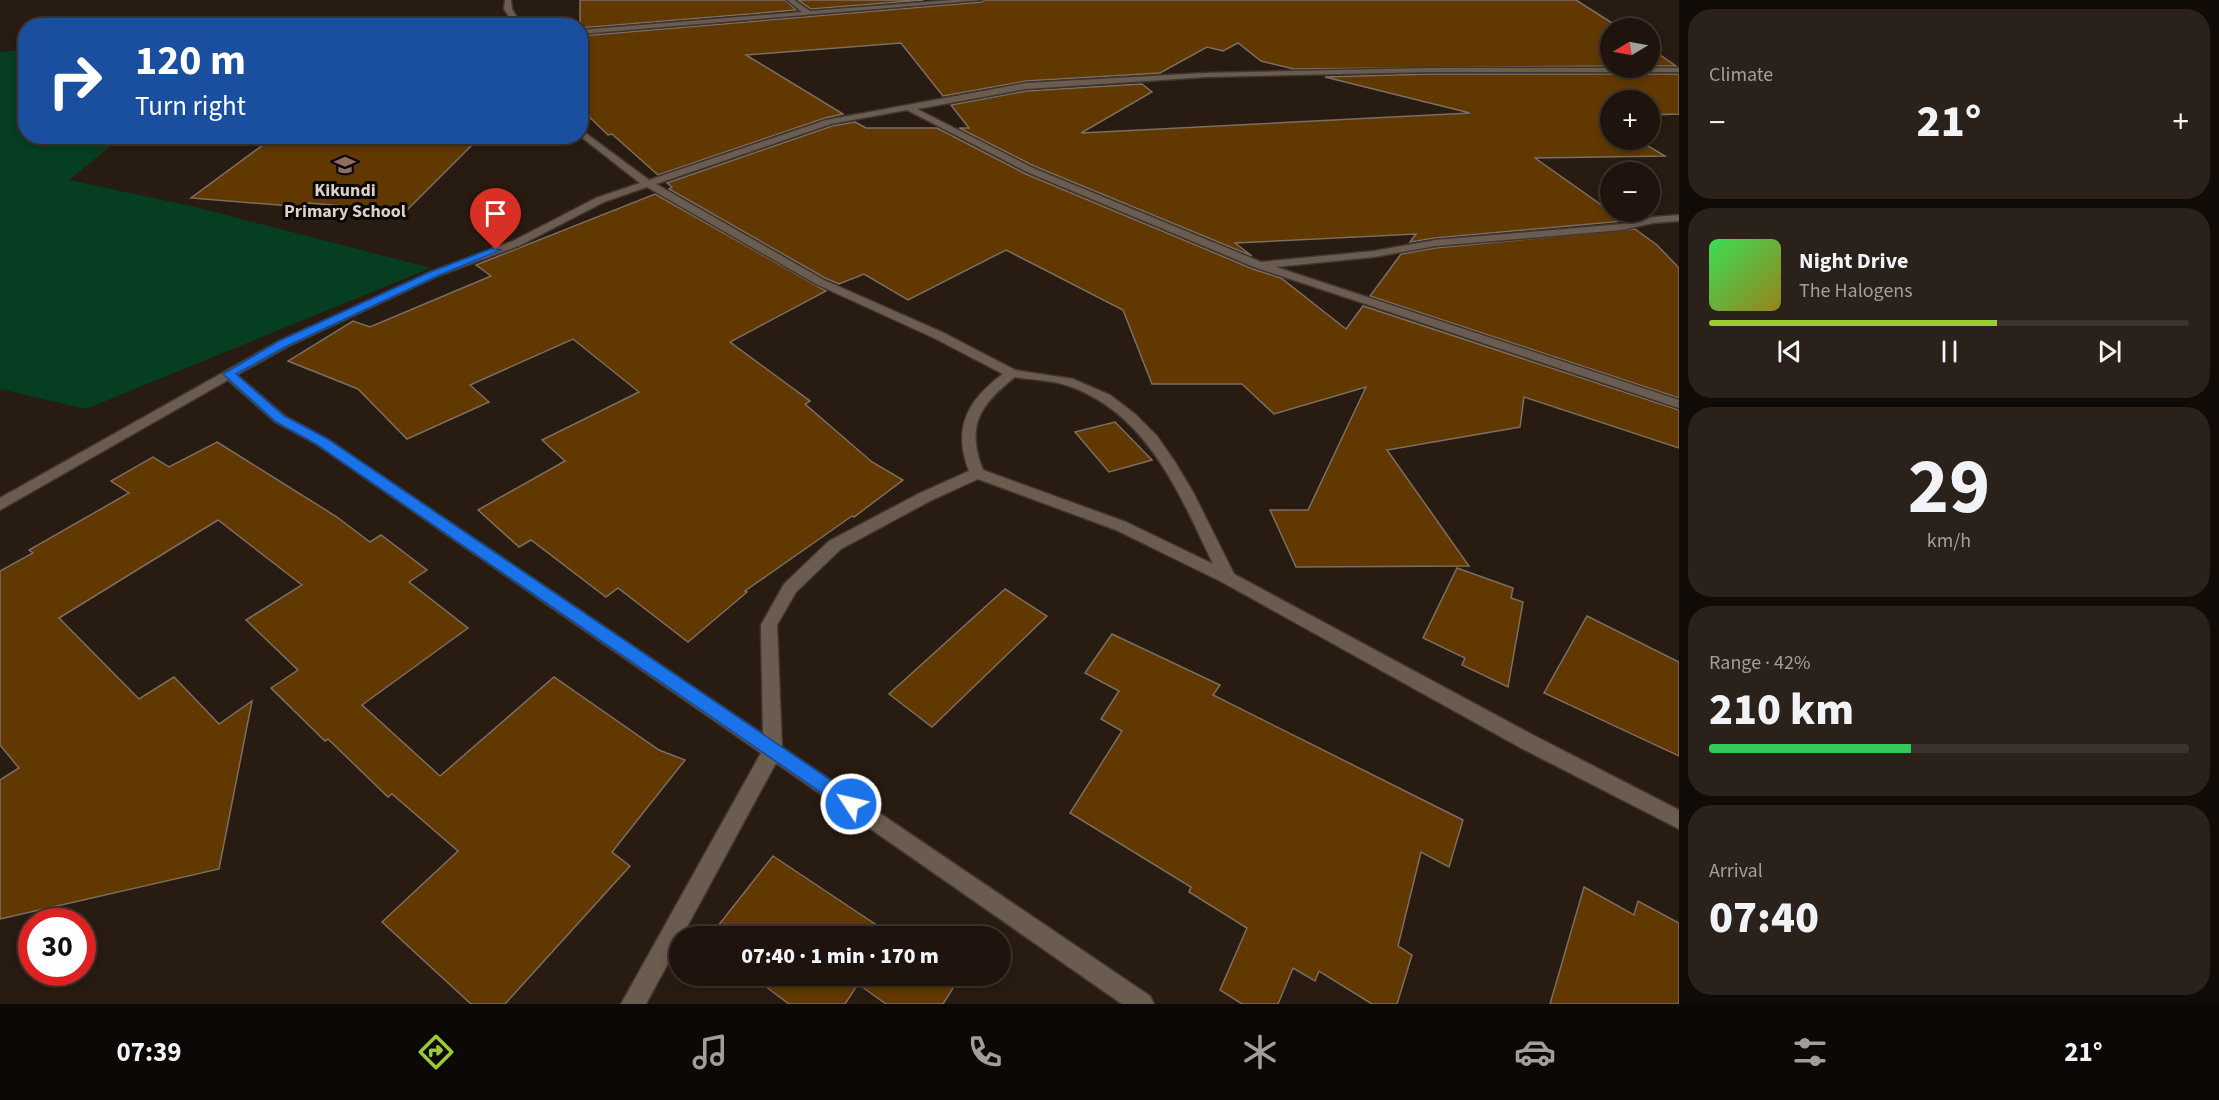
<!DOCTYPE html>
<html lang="en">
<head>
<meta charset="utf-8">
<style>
  body { margin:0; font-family:"Source Sans 3",sans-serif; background:#2b211b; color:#f1f3f6; height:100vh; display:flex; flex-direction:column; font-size:22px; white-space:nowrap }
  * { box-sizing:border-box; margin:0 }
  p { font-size:20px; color:#a19e9d }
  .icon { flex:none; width:33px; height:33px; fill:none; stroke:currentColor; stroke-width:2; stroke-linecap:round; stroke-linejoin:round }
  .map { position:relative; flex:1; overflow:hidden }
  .drawer { display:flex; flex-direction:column; gap:9px; padding:9px; background:#100b07; width:540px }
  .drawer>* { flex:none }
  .banner { position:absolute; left:18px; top:18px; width:570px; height:126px; border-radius:24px; box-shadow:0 3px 9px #0003,0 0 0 2px #3c332e; background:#1a4fa0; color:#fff; overflow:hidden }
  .needle { width:39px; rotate:260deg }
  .tools { position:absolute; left:1600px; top:18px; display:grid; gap:12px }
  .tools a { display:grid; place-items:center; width:60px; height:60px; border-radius:50%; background:#1e140d; box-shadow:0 3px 9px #0003,0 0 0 2px #3c332e; font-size:30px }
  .speed { position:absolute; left:18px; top:908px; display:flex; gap:12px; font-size:30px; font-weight:700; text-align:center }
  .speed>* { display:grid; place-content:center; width:78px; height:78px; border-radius:50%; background:#1e140d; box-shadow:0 3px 9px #0003,0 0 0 2px #3c332e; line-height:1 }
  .speed .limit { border:9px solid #d22; background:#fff; color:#111 }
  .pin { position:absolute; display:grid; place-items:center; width:51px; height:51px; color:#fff; margin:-62px -26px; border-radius:50% 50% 50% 0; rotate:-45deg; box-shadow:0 0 6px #0007 }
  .pin .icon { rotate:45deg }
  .me { position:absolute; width:66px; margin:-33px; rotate:305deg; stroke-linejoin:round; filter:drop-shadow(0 0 4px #0008) }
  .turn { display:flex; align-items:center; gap:21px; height:126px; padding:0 18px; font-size:27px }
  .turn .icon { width:78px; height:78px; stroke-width:2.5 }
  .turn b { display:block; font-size:42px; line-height:51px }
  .big { font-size:45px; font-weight:800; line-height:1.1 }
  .drawer .widget { flex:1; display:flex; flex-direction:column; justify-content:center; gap:9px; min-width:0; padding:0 21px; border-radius:24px; background:#2b211b }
  .drawer .dial { align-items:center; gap:0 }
  .dial b { font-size:78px; line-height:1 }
  .song { display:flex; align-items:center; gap:18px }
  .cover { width:72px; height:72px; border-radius:9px; background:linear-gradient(135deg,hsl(130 70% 55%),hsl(50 70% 35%)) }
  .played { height:6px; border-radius:3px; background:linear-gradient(90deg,#9bcb33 60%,#3c332e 60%) }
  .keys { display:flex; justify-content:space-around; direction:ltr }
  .heat { display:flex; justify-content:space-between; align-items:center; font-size:33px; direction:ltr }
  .charge { height:9px; border-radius:4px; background:linear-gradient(90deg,#34c759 42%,#3c332e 0) }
  .trip { position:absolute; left:669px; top:926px; width:342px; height:60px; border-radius:30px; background:#1e140d; box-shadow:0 3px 9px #0003,0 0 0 2px #3c332e; font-weight:800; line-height:60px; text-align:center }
  .tabs { display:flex; height:96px; justify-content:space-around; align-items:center; background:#0c0805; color:#a19e9d }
  .tabs .icon { width:42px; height:42px }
  .tabs .current { color:#9bcb33 }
  .tabs b { font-size:27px; color:#f1f3f6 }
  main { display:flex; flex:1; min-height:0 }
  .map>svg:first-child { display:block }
  .green { fill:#063e21 }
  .building { fill:#613800; stroke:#7c6e61; stroke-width:1.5 }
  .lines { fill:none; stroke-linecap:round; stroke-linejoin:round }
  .street-casing { stroke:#403631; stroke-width:3 }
  .street { fill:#6b5c50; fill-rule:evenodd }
  .route { fill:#1a73e8; stroke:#114b97; stroke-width:1.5 }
  .labels { text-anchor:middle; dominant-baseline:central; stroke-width:6; stroke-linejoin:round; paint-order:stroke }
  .far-poi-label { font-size:18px; font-weight:bold; fill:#d8d0c9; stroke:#0c0704 }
</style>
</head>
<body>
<main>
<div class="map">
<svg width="1679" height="1004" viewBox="0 0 1679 1004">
  <rect width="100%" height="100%" fill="#281b11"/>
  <polygon class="green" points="25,49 26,136 122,137 69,180 191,206 431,268 86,409 0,389 0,52"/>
  <g class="building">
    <polygon points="580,0 785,0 796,10 580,28"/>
    <polygon points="798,0 924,0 811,9"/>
    <polygon points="984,0 1576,0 1620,28 1611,28 1611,66 1294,69 1261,61 1238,43 1223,51 1207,47 1160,73 1026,81 943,96 901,43 746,55 843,114 825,118 658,175 612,134 608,135 580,108 580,36 982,2"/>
    <polygon points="1650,48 1676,66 1650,66"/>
    <polygon points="1430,74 1679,74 1679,114 1650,115 1650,100 1611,100 1611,116 1600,116 1611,123 1611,140 1638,140 1665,156 1535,158 1624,221 1435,238 1410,242 1416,234 1235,243 1252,256 1034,166 959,128 969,128 951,105 1026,91 1142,84 1152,92 1081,133 1470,113 1325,77"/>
    <polygon points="855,122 866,128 937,128 1026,174 1253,269 1281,278 1346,329 1363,306 1679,410 1679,448 1524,397 1520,427 1387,450 1469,566 1296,567 1270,510 1308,510 1366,387 1274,414 1242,384 1152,384 1123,310 1006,250 908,300 864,274 839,284 825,278 669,189 672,187 667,183 832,126"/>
    <polygon points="275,136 481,136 406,211 308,203 304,207 191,198"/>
    <polygon points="655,194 826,291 730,342 810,401 805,404 872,462 903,480 854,517 852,516 745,591 747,592 688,642 618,588 606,597 531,540 519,547 478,510 565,461 542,440 639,392 573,339 470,385 489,402 407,439 358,389 288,361 353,321 370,327 491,276 476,265"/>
    <polygon points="1635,229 1657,245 1679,268 1679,398 1370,296 1401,254 1435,248"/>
    <polygon points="1115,422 1152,460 1109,472 1075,432"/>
    <polygon points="217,442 337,517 370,542 381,535 427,570 409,582 468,628 362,705 440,776 554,677 659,750 685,760 612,852 630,866 505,1004 471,1004 382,922 458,851 392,794 388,797 328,739 325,741 271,688 298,670 246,620 302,585 218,520 59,618 139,699 174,677 219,724 252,701 219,869 0,919 0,780 19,768 0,745 0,571 33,553 29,550 129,493 111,481 153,457 169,467"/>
    <polygon points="1457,568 1513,588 1511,598 1523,602 1508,687 1462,665 1465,658 1423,638"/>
    <polygon points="1005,589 1047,616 932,727 889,694"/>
    <polygon points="1587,616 1679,662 1679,756 1544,693"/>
    <polygon points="1112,634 1220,685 1213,695 1463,820 1449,867 1421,852 1398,946 1412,955 1397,1004 1372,1004 1319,971 1315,981 1293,968 1278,1004 1242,1004 1220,990 1247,928 1189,892 1191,887 1070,813 1122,731 1101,719 1119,691 1085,673"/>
    <polygon points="773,856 893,936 710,936"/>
    <polygon points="1584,887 1634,915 1638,901 1679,923 1679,1004 1550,1004"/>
    <polygon points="750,975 950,975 958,980 943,1004 886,1004 858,984 845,1004 789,1004"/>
  </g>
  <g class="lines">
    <defs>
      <g id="street">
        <polygon points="505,0 511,0 512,9 522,26 515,26 504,9"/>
        <polygon points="787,0 794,0 810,11 953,0 982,0 580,34 580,30 802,12"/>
        <path d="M1430,68H1679V72H1430L1206,77L1026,89L917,109L1033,168L1261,262L1374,251L1435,240L1622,224L1653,217L1679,215V221L1653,223L1622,230L1435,246L1374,257L1276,267L1679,400V408L1254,267L1027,172L907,110L831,124L656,184L824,280L942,332L1015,370L1073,379L1110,395L1135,414L1157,436L1175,462L1193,492L1234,574L1535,736L1679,810V829L1521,748L1222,582L1116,530L978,479L930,501L841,549L796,592L777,625L782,747L1150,996L1154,1004H1122L776,763L682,936H680V941L646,1004H621L761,753L316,444L275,422L228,380L0,510V498L279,341L430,272L513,241L596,198L640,183L580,136V129L649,180L826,120L1026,83L1206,73ZM647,187L816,284L934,338L1003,374C968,400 952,427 969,471L920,493L829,541L784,584L761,625L763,734L326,438L285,416L237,375L287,347L438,276L521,245L604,202ZM1015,377C1033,380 1052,380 1069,386C1148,414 1180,495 1213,564L1126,522L983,470C965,425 981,404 1015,377Z"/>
      </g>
    </defs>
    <use href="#street" class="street-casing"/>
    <use href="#street" class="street"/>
  </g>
  <polygon class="route" points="493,248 501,250 437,276 287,346 236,374 284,416 326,438 857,798 860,804 857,809 851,812 845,809 316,444 276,422 223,374 279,341 430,272"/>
  <defs>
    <symbol id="school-bare" viewBox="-9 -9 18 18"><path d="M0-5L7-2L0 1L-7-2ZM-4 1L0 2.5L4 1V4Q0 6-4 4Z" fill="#8d6e63" stroke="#0c0704" stroke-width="2.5" paint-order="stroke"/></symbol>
  </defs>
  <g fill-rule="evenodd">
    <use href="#school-bare" x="330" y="150" width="30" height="30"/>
  </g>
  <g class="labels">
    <g class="far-poi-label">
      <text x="345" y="190">Kikundi<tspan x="345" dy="21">Primary School</tspan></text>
    </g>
  </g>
</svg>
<div class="tools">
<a><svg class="needle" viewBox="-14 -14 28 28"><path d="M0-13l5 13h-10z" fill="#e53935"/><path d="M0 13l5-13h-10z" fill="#a19e9d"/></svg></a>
<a>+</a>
<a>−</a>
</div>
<div class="speed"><div class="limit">30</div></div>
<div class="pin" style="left:496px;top:250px;background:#d93025"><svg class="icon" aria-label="arrive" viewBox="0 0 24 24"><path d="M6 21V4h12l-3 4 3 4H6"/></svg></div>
<svg class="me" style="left:851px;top:804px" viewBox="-20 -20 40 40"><circle r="17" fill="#1a73e8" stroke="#fff" stroke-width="3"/><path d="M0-11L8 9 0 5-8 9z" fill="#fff"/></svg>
<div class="trip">07:40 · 1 min · 170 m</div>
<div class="banner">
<div class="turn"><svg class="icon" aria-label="right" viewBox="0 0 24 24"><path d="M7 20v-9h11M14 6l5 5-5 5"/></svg><div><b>120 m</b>Turn right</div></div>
</div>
</div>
<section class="drawer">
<div class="widget"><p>Climate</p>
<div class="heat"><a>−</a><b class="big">21°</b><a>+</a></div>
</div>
<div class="widget">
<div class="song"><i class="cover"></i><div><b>Night Drive</b><p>The Halogens</p></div></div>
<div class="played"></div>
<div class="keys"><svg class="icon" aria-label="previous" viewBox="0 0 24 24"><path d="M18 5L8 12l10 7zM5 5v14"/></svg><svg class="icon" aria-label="pause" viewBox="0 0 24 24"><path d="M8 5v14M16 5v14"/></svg><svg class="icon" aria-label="next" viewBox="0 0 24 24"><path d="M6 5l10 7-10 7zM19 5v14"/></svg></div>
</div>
<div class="widget dial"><b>29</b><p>km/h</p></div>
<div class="widget"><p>Range · 42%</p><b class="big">210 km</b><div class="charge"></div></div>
<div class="widget"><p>Arrival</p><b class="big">07:40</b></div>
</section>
</main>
<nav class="tabs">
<b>07:39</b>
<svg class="icon current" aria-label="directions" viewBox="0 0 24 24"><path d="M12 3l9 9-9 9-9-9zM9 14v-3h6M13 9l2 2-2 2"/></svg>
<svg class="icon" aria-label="music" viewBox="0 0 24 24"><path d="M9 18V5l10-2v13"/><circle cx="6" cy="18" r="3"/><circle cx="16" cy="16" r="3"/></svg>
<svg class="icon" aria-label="phone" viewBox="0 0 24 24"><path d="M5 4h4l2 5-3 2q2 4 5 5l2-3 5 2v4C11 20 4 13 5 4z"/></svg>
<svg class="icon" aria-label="climate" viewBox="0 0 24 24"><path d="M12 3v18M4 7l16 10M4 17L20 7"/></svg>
<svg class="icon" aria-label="car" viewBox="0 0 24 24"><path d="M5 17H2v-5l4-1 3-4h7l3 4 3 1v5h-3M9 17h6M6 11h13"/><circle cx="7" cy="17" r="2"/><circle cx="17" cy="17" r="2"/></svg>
<svg class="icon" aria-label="filters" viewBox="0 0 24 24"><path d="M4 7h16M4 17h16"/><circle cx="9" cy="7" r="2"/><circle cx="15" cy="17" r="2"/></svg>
<b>21°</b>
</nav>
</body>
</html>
